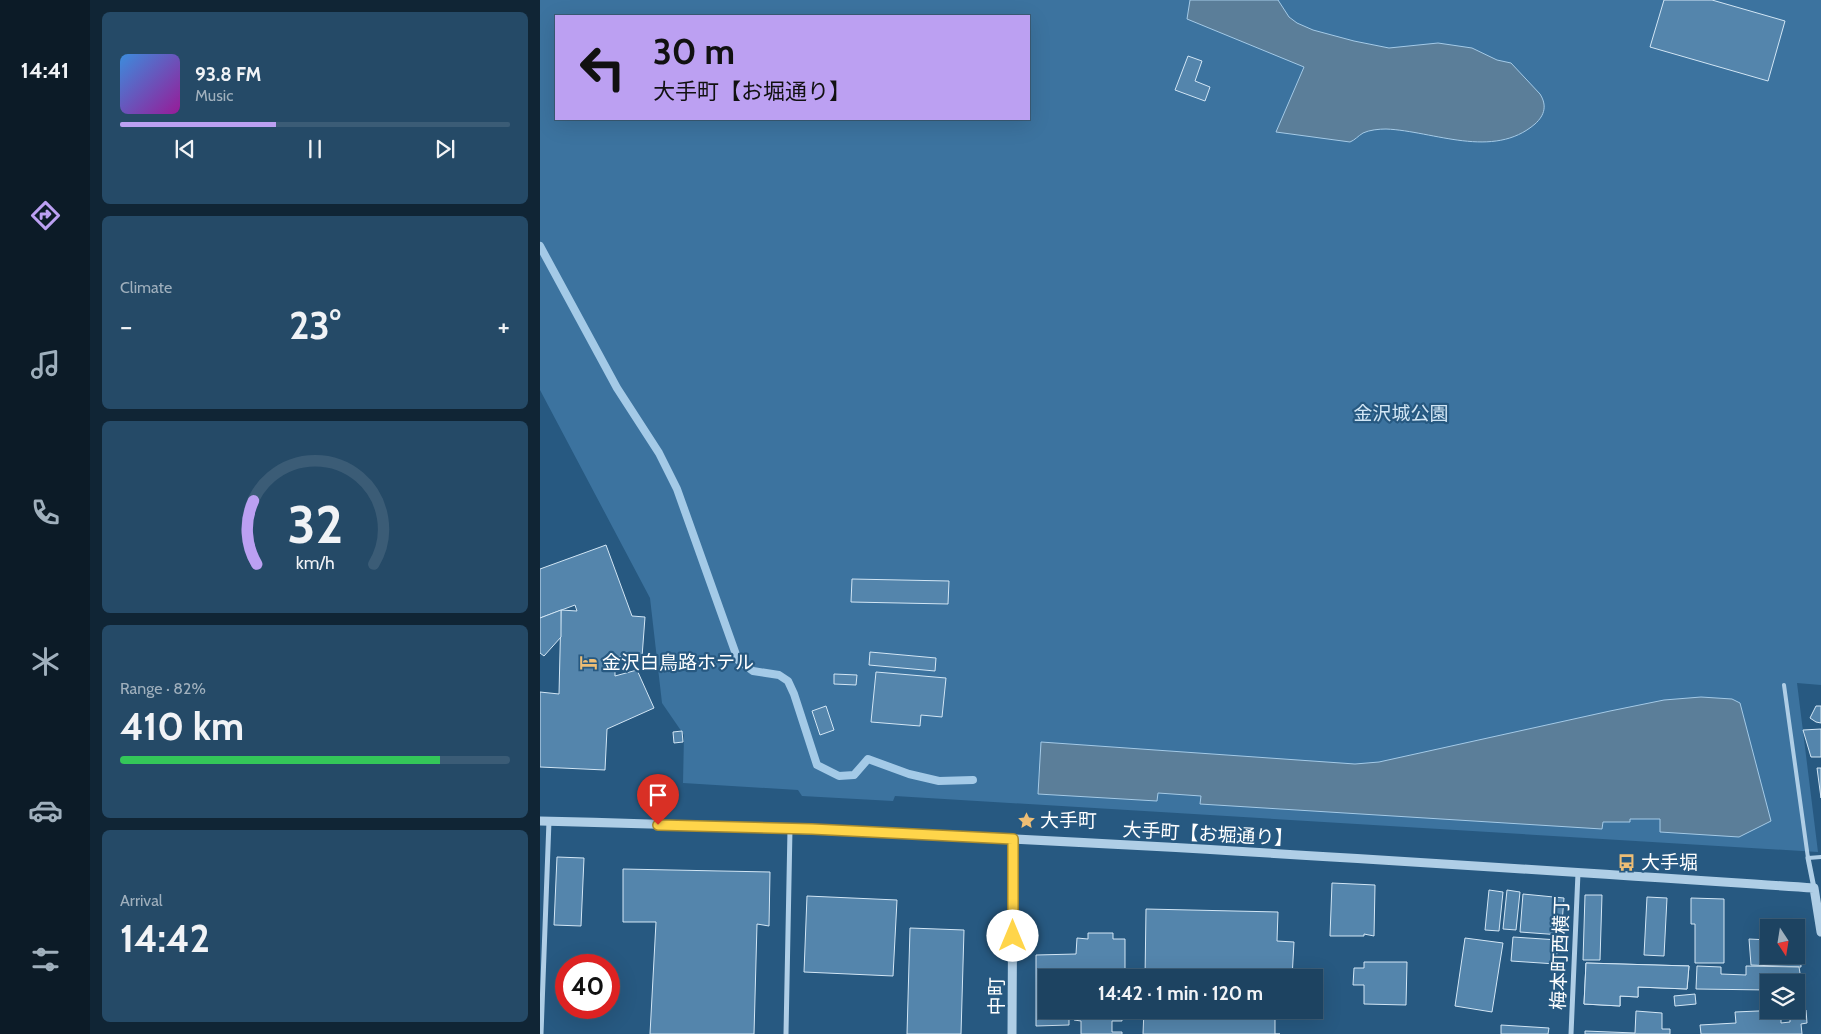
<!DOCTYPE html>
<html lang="en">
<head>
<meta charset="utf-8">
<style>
  body { margin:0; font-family:Cabin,"Noto Sans JP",sans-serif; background:#254a67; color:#f1f3f6; height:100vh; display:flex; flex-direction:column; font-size:19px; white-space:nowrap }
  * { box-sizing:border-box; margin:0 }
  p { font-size:16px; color:#a0b0bd }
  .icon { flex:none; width:28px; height:28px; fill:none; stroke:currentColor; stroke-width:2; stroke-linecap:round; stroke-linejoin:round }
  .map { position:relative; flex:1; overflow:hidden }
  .drawer { display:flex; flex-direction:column; gap:12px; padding:12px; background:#102535; width:450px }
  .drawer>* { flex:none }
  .guide { position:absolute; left:15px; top:15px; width:475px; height:105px; border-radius:0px; box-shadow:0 5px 20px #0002,0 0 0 1px #3b5c76; background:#bca0f2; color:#111; overflow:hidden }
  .needle { width:32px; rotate:168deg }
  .controls { position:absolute; left:1220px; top:919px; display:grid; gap:10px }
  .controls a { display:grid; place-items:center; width:45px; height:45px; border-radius:0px; background:#1d4361; box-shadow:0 5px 20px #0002,0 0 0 1px #3b5c76; font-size:25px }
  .speed { position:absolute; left:15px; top:954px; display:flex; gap:10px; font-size:25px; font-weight:700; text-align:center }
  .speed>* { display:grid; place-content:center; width:65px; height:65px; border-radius:50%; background:#1d4361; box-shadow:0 5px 20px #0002,0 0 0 1px #3b5c76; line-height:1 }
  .speed .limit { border:8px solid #d22; background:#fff; color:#111 }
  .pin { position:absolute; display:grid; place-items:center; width:42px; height:42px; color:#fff; margin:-51px -21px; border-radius:50% 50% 50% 0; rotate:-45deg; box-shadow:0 0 5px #0007 }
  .pin .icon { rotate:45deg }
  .me { position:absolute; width:55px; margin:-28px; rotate:0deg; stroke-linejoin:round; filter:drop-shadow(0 0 4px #0008) }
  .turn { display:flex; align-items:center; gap:18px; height:105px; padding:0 15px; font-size:22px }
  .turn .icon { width:65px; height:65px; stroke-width:2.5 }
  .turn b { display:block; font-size:35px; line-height:42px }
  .big { font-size:38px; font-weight:800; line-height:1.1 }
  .drawer .card { flex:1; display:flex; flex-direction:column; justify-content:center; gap:8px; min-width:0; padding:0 18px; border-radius:8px; background:#254a67 }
  .drawer .dial { align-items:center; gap:0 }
  .dial svg { height:130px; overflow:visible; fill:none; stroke:#3b5c76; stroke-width:7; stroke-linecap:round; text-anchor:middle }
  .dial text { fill:#f1f3f6; stroke:none }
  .song { display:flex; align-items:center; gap:15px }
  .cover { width:60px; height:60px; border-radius:8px; background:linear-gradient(135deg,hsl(210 70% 55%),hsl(300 70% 35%)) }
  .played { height:5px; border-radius:2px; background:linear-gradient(90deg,#bca0f2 40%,#3b5c76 40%) }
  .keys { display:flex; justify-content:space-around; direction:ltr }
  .heat { display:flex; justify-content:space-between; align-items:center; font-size:28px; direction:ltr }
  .charge { height:8px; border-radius:4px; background:linear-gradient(90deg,#34c759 82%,#3b5c76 0) }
  .trip { position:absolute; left:498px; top:969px; width:285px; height:50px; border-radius:0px; background:#1d4361; box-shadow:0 5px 20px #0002,0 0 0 1px #3b5c76; font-weight:800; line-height:50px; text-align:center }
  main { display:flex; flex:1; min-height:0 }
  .menu { display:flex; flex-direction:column; width:90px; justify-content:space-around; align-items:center; background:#0c1b27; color:#a0b0bd }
  .menu .icon { width:35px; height:35px }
  .menu .current { color:#bca0f2 }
  .menu b { font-size:22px; color:#f1f3f6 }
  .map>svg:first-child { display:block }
  .green { fill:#3c739f; fill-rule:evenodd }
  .water { fill:#5b7e99; stroke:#a4cae7 }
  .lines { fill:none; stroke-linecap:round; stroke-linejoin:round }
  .stream { stroke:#a4cae7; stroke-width:8 }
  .building { fill:#5485ac; stroke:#d2e6f5 }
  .service { stroke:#afcee6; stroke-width:4 }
  .minor { stroke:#afcee6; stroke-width:5 }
  .tertiary { stroke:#afcee6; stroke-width:9 }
  .route-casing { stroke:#a68a30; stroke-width:12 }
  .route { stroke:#ffd54a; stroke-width:9 }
  .labels { text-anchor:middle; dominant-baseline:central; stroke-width:4.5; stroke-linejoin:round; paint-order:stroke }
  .park-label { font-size:19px; fill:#d2e6f5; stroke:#275981 }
  .poi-label { font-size:19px; fill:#fff; stroke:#275981; text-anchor:start }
  .street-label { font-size:19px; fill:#fff; stroke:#275981 }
</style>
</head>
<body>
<main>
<nav class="menu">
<b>14:41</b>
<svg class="icon current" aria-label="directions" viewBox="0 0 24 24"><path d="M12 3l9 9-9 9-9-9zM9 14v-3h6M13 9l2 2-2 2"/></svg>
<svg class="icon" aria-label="music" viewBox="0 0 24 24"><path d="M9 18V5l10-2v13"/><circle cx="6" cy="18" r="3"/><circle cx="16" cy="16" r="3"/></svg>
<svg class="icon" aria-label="phone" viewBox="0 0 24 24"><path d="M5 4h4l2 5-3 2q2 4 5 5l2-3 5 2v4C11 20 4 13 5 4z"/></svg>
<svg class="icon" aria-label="climate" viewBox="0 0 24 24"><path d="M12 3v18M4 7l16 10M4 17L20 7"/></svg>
<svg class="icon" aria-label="car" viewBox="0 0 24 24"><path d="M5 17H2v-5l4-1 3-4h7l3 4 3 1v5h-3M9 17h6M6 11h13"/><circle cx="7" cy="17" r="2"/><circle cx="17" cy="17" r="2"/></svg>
<svg class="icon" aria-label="filters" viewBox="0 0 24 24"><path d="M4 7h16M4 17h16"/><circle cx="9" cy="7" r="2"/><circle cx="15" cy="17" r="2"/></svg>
</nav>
<section class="drawer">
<div class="card">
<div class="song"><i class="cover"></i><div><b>93.8 FM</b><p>Music</p></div></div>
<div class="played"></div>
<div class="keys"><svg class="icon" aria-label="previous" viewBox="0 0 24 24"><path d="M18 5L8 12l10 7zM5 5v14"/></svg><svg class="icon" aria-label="pause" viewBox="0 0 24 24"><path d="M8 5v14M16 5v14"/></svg><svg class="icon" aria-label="next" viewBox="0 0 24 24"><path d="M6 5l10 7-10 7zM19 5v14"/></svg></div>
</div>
<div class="card"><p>Climate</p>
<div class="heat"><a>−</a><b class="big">23°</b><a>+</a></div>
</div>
<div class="card dial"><svg viewBox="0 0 100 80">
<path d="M14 69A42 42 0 1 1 86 69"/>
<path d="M14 69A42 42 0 0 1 12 30" stroke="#bca0f2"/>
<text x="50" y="56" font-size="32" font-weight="700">32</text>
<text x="50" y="72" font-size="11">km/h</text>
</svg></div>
<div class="card"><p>Range · 82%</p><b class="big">410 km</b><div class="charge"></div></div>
<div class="card"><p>Arrival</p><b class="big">14:42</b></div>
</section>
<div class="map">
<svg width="1281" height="1034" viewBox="0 0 1281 1034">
  <rect width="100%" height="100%" fill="#275981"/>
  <path class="green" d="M0,0H1281V685L1257,683L1278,852L355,796L353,801L262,796L258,790L143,783L144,735L122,703L110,598L0,390ZM16,16H489V119H16Z"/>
  <g class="water">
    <path d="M650,0H738L749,17L757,23L773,30L814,41L849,48L898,43L932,48L957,60L971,63L1000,94C1007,105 1005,115 995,124C953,160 894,131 846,129C839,129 829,130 823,133C818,136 815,140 810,142L736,132L764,67L647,19Z"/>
    <polygon points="1161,697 1192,699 1200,703 1231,821 1199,837 1120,832 1120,819 1090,819 1090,822 1063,822 1062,829 660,804 661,796 618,793 617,801 498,794 501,742 815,764 839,762 1070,711 1124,700"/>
  </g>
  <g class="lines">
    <polyline class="stream" points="0,246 77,388 119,453 137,489 198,660 213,671 239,675 248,681 254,694 277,765 299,776 314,775 328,759 369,774 399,781 433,780"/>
  </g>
  <g class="building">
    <polygon points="1124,0 1172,0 1245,21 1228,81 1110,47"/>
    <polygon points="648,56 662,61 655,81 670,87 665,101 635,90"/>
    <polygon points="66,545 92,616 105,617 102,657 75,657 75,676 97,670 114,708 67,729 65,770 0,767 0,692 19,694 21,610 37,611 35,605 0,618 0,569"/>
    <polygon points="312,579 409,581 408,604 311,602"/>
    <polygon points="21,610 21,637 4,656 0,653 0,618"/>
    <polygon points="330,652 396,658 395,671 329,665"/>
    <polygon points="336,672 406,678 402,717 381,715 380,726 331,722"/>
    <polygon points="294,674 317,675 316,685 294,684"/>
    <polygon points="286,706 294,730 280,735 272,711"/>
    <polygon points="1276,706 1281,706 1281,723 1276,722 1270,718"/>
    <polygon points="1281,729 1281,757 1271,757 1263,730"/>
    <polygon points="142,731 143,742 134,743 133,732"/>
    <polygon points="1277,768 1281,768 1281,798"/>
    <polygon points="17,857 44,858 41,926 14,925"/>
    <polygon points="83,869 230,872 229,926 217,924 214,1034 110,1034 116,922 83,922"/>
    <polygon points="792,883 835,885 834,936 824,934 824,936 790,936"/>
    <polygon points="949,890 963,892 959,931 945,930"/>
    <polygon points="967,890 980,892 976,930 963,929"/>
    <polygon points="983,894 1024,898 1021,935 980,932"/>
    <polygon points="1045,895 1062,895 1060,960 1043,960"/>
    <polygon points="267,896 357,900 353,976 264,972"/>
    <polygon points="1107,897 1127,898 1124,956 1104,955"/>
    <polygon points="1151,898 1184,899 1184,963 1155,963 1155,924 1151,924"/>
    <polygon points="606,909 738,912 737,941 754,942 752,978 605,978"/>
    <polygon points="370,928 424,930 421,1034 367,1034"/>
    <polygon points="548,933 573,933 573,939 585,939 585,978 506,978 506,1010 529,1010 529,1025 496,1026 496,955 536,954 537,938 548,939"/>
    <polygon points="973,937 1018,940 1016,964 971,961"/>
    <polygon points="925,938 963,943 952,1012 915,1006"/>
    <polygon points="1209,939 1229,940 1229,955 1256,955 1256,940 1260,941 1261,967 1211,965"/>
    <polygon points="824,962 867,962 866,1005 824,1004 824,985 813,985 814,968 824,968"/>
    <polygon points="1046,963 1149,966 1147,989 1098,987 1098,997 1080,996 1080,1006 1044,1004"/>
    <polygon points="1046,963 1149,966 1147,989 1098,987 1098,997 1080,996 1080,1006 1044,1004"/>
    <polygon points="1157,966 1181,967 1181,974 1206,975 1206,966 1259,967 1263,991 1256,991 1256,982 1229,982 1229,990 1156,989"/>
    <polygon points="1155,994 1156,1004 1135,1006 1134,996"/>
    <polygon points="541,1010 582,1010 582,1021 572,1021 572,1032 582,1032 582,1034 541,1034 541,1021 534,1020 534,1015 541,1015"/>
    <polygon points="604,1010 735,1010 735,1034 740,1034 603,1034"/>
    <polygon points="1241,1010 1241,1023 1250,1022 1250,1011 1266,1010 1267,1023 1261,1024 1262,1034 1161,1034 1160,1025 1196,1023 1195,1012"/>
    <polygon points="1096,1011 1122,1013 1122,1029 1130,1029 1130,1034 1045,1034 1045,1031 1095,1033"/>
    <polygon points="961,1025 1009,1028 1008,1034 961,1034"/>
  </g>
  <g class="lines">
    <polyline class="service" points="1244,685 1268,858 1281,857"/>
    <g class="minor">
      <polyline points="1268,858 1274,888"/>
      <polyline points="1,1034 9,821"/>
      <polyline points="246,1034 250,829"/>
      <polyline points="1031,1034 1038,873"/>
    </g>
    <g class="tertiary">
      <path d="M0,821C425,831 850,860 1274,888L1281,932"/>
      <polyline points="472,1034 473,839"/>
    </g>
  </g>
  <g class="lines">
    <defs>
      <polyline id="route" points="118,825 272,829 473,839 473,936"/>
    </defs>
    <use href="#route" class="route-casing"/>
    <use href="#route" class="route"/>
  </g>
  <defs>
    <symbol id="hotel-bare" viewBox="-9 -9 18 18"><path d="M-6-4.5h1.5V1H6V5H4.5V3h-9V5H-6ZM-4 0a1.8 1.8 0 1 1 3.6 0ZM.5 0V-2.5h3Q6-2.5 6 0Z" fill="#eebe75" stroke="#275981" stroke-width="2.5" paint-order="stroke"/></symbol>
    <symbol id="sight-bare" viewBox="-9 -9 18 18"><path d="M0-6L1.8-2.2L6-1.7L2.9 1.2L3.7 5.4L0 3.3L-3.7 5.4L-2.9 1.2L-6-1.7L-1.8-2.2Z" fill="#eebe75" stroke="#275981" stroke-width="2.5" paint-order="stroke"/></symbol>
    <symbol id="bus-bare" viewBox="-9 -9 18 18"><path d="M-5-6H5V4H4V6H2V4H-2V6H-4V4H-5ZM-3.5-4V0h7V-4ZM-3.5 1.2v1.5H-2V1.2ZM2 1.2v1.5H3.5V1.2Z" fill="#eebe75" stroke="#275981" stroke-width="2.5" paint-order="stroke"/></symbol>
  </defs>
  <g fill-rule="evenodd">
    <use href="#hotel-bare" x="36" y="650" width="25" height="25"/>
    <use href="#sight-bare" x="474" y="808" width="25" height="25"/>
    <use href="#bus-bare" x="1074" y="850" width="25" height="25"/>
  </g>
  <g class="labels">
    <g class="park-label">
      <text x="861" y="413">金沢城公園</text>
    </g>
    <g class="poi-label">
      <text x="62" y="662">金沢白鳥路ホテル</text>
      <text x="500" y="820">大手町</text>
      <text x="1101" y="862">大手堀</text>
    </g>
    <g class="street-label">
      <text transform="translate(668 834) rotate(3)">大手町【お堀通り】</text>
      <text transform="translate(1020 953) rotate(-88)">梅本町西横丁</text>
      <text transform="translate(456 996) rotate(-90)">中町</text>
    </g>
  </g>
</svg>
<div class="controls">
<a><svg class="needle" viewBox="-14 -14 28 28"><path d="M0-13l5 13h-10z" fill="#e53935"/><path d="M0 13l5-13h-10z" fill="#a0b0bd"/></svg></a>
<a><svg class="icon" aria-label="layers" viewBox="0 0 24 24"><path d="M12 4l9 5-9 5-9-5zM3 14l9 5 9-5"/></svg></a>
</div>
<div class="speed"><div class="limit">40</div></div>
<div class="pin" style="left:118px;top:825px;background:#d93025"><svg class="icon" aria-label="arrive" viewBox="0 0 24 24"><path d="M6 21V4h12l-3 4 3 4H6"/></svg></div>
<svg class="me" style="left:473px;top:936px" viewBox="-20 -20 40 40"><circle r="19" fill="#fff"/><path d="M0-13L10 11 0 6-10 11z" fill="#ffd54a"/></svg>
<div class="trip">14:42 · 1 min · 120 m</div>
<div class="guide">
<div class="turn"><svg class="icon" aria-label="left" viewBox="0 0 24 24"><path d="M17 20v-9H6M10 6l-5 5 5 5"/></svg><div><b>30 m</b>大手町【お堀通り】</div></div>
</div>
</div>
</main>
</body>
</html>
